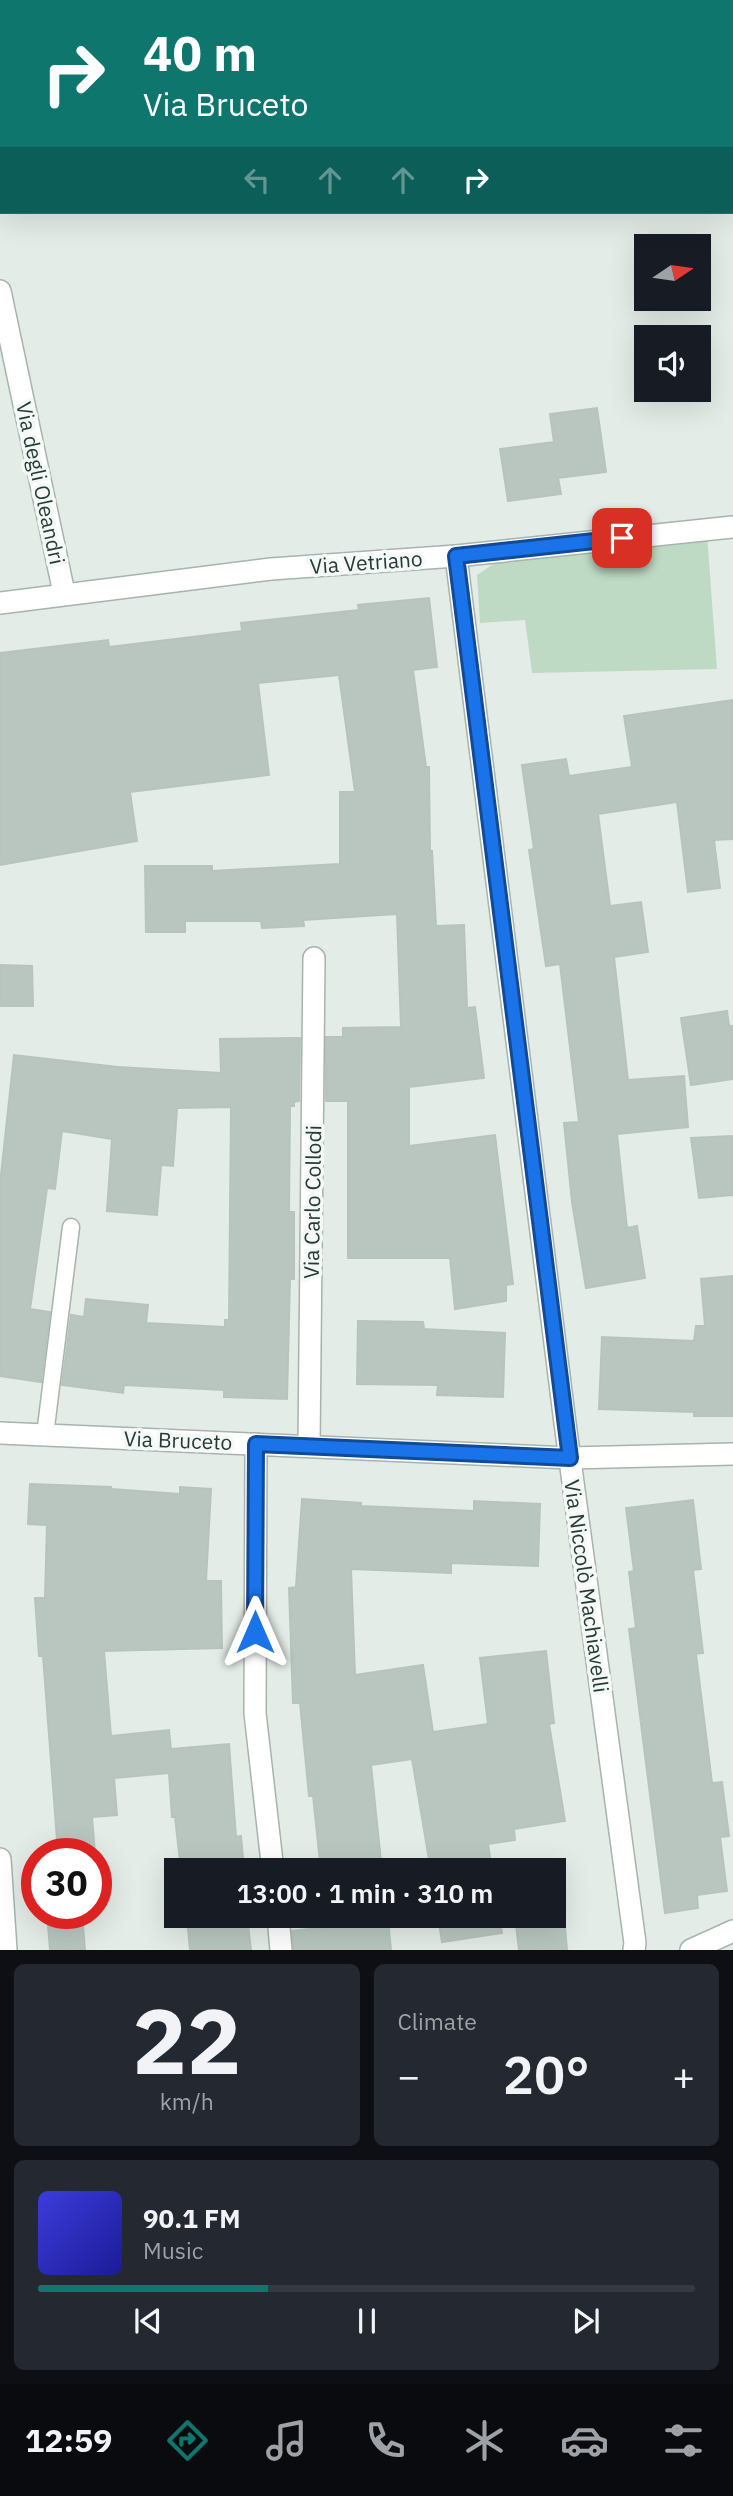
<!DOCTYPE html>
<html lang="en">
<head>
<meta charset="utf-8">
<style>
  body { margin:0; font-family:"IBM Plex Sans",sans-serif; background:#242831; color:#f1f3f6; height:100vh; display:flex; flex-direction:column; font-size:26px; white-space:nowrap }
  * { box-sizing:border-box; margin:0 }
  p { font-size:23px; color:#9ea1a6 }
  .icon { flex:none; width:38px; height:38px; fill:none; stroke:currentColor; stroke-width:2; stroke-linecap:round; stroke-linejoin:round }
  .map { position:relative; height:1950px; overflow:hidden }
  .sheet { display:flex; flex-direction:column; gap:14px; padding:14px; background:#0d0f14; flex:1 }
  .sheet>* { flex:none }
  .top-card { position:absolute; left:0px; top:0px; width:733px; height:214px; box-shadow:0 7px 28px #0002; background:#0f766e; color:#fff; overflow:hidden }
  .needle { width:46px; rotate:77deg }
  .tools { position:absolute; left:634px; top:234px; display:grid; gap:14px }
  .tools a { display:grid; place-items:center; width:77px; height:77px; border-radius:0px; background:#171b24; box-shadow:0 7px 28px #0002; font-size:35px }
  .speed { position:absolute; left:21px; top:1838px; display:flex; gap:14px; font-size:35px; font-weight:700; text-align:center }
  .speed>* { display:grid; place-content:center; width:91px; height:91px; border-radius:50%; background:#171b24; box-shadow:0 7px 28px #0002; line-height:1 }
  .speed .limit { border:10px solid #d22; background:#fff; color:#111 }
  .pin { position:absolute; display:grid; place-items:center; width:60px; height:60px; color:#fff; margin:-30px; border-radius:14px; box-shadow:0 4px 10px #0006 }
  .me { position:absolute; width:77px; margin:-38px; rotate:0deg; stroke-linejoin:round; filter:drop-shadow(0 0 5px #0008) }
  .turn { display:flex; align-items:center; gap:24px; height:147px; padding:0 28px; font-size:32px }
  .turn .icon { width:91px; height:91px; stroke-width:2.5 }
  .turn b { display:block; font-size:49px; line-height:60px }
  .lanes { display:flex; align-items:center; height:66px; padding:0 28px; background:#0003; justify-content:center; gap:35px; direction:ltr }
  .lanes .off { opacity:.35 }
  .big { font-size:52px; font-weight:600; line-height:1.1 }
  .sheet .tile { flex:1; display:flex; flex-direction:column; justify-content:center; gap:10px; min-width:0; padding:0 24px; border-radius:10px; background:#242831 }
  .sheet .dial { align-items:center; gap:0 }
  .dial b { font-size:91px; line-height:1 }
  .song { display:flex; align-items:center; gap:21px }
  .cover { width:84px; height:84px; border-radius:10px; background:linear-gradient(135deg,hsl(240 70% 55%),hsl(240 70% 35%)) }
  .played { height:7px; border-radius:4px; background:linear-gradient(90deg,#0f766e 35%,#363941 35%) }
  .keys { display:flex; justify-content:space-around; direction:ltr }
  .heat { display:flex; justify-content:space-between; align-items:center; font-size:38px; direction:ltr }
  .sheet .tiles { flex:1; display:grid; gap:14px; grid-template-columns:1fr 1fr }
  .tile:last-child { grid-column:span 2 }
  .trip { position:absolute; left:164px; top:1858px; width:402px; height:70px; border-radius:0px; background:#171b24; box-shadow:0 7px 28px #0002; font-weight:600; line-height:70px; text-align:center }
  .dock { display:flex; height:112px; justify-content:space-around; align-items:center; background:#090b0e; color:#9ea1a6 }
  .dock .icon { width:49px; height:49px }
  .dock .selected { color:#0f766e }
  .dock b { font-size:32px; color:#f1f3f6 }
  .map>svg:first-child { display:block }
  .green { fill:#bfdac4 }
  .building { fill:#b9c6c0; stroke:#b7c4be; stroke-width:2 }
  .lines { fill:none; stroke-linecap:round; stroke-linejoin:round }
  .lane-casing { stroke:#a7b3ad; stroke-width:19 }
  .street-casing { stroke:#a7b3ad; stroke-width:24 }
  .lane { stroke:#fff; stroke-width:16 }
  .street { stroke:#fff; stroke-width:21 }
  .route-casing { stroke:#114b97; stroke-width:18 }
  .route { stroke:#1a73e8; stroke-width:12 }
  .labels { text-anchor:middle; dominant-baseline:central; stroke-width:7; stroke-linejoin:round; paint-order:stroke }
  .street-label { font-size:21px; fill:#253b33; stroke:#f4f8f6 }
</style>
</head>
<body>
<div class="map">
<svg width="733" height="1950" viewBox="0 0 733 1950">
  <rect width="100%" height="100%" fill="#e4ece7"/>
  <polygon class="green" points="707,535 717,669 532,673 525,620 480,623 477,575 498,561"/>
  <g class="building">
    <polygon points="597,408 606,472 558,478 561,494 508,501 500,449 554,442 550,414"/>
    <polygon points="429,598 437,667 413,670 426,767 429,767 430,851 432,851 436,926 464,925 467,1008 475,1007 484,1078 409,1087 409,1146 495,1135 513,1284 506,1285 506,1301 455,1309 450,1258 348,1258 348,1101 326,1101 326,1037 343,1037 343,1028 401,1027 397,914 303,920 304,926 262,928 261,921 185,921 185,932 146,932 145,866 212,866 212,871 340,864 340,792 355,792 339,675 258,683 269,775 130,792 137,841 0,865 0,653 108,640 109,647 242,631 241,623 359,610 358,605"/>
    <polygon points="733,700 733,839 714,840 720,888 688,892 677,802 598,814 610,906 641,902 648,952 614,957 628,1080 684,1076 688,1127 617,1134 627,1228 637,1226 645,1278 586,1288 572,1202 564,1123 579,1122 560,964 546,966 529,850 534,849 522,765 566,759 569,776 632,767 624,716"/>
    <polygon points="0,965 32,966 33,1006 0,1006"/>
    <polygon points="727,1011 729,1026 733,1026 733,1079 691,1085 681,1018"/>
    <polygon points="300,1038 299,1101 294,1102 294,1106 290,1106 289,1212 294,1212 294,1279 290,1279 287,1399 224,1397 224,1390 124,1385 123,1393 62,1385 71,1315 84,1317 86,1299 148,1305 146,1323 225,1327 225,1320 229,1320 231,1107 177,1108 173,1166 161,1165 157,1215 107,1211 112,1139 62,1131 55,1189 47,1188 30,1309 50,1312 41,1382 0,1376 0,1184 14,1055 118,1067 221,1073 220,1039"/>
    <polygon points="733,1136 733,1195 699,1198 691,1138"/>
    <polygon points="733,1276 733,1416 694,1416 694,1412 599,1409 602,1337 694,1341 696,1326 705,1326 701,1279"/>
    <polygon points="358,1321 423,1322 424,1329 505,1333 503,1397 437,1395 438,1385 357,1384"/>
    <polygon points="30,1484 111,1487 111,1489 180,1494 180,1487 211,1489 206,1581 221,1581 222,1648 104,1651 111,1736 169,1730 171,1749 229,1744 236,1837 241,1836 244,1871 181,1871 175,1817 172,1817 169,1773 114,1778 117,1815 92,1817 95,1853 58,1853 43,1656 39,1656 35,1598 45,1598 47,1525 28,1524"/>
    <polygon points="302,1499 361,1503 361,1506 474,1511 474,1501 540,1504 538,1566 451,1563 451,1573 351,1569 355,1675 423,1665 433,1732 488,1724 480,1658 546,1651 554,1723 549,1724 565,1821 514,1829 515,1840 488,1844 492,1871 431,1871 412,1759 371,1765 382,1871 321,1871 313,1796 309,1796 300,1703 293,1703 289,1588 296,1587"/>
    <polygon points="693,1500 701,1569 693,1570 703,1653 696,1654 712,1783 722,1782 729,1836 720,1837 727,1891 697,1895 698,1908 665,1913 629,1629 636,1628 629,1572 634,1571 626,1508"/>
    <polygon points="47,1913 82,1913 85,1950 50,1950"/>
    <polygon points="187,1916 247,1916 251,1950 190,1950"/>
    <polygon points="438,1916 499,1916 502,1933 442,1942"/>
    <polygon points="515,1916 564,1916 567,1950 519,1950"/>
    <polygon points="388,1920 391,1950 294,1950 292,1931"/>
  </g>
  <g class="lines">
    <defs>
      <polyline id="lane" points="45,1435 71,1227"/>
      <g id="street">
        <polyline points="0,291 64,593"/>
        <polyline points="456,556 565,1423 635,1943 634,1950"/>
        <polyline points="0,603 271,569 456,556 733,527"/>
        <polyline points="0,1433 570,1458 733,1454"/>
        <polyline points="256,1444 255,1713 273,1871"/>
        <polyline points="309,1446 314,958"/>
        <polyline points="0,1859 6,1950"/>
        <polyline points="278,1916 281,1950"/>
        <polyline points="691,1950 733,1931"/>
      </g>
    </defs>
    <use href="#lane" class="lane-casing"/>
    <use href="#street" class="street-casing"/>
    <use href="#lane" class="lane"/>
    <use href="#street" class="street"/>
  </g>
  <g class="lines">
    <defs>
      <polyline id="route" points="255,1632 256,1444 570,1458 456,556 622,538"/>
    </defs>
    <use href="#route" class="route-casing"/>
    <use href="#route" class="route"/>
  </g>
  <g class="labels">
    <g class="street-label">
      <text transform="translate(41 483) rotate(78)">Via degli Oleandri</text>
      <text transform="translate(366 562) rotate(-4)">Via Vetriano</text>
      <text transform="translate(312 1202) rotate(-89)">Via Carlo Collodi</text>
      <text transform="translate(178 1440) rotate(2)">Via Bruceto</text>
      <text transform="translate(587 1586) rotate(82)">Via Niccolò Machiavelli</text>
    </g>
  </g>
</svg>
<div class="tools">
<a><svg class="needle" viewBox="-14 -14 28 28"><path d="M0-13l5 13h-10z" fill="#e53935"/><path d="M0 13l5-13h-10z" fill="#9ea1a6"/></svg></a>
<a><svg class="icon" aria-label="sound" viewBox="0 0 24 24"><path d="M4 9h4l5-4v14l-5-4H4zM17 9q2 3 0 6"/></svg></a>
</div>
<div class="speed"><div class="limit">30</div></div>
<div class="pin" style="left:622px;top:538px;background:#d93025"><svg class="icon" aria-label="arrive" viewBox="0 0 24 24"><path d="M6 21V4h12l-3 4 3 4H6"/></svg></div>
<svg class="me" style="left:255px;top:1632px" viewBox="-20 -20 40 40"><path d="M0-17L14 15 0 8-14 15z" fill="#1a73e8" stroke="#fff" stroke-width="4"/></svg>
<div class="trip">13:00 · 1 min · 310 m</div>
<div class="top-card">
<div class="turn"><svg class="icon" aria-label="right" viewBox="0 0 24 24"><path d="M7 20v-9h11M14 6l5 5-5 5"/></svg><div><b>40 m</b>Via Bruceto</div></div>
<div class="lanes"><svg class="icon off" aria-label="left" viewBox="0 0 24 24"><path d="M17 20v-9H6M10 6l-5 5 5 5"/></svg><svg class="icon off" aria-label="ahead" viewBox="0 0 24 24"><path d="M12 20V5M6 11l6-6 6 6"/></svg><svg class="icon off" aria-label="ahead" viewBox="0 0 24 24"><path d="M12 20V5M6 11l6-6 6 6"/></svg><svg class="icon" aria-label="right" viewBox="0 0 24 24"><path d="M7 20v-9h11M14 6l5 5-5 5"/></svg></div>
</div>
</div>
<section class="sheet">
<div class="tiles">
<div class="tile dial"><b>22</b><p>km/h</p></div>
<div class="tile"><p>Climate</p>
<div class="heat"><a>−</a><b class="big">20°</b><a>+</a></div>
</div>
<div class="tile">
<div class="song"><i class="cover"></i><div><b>90.1 FM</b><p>Music</p></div></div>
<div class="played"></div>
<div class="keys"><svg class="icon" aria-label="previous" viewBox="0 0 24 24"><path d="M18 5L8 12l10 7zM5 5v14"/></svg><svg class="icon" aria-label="pause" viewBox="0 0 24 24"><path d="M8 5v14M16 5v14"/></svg><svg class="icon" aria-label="next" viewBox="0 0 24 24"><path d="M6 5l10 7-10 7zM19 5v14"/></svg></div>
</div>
</div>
</section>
<nav class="dock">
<b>12:59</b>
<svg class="icon selected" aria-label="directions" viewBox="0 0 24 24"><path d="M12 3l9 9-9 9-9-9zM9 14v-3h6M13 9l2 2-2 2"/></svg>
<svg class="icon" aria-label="music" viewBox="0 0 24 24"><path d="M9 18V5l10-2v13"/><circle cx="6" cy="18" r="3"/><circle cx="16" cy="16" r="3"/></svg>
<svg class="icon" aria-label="phone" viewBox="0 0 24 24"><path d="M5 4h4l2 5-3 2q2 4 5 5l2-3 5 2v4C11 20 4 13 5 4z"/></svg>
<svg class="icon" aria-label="climate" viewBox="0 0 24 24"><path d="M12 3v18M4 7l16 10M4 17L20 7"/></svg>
<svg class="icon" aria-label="car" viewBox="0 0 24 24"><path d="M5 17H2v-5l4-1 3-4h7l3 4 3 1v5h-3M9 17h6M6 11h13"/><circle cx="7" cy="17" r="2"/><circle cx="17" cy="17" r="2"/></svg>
<svg class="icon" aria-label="filters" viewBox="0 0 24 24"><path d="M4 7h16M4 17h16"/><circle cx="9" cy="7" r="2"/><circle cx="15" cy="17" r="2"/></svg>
</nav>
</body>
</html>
